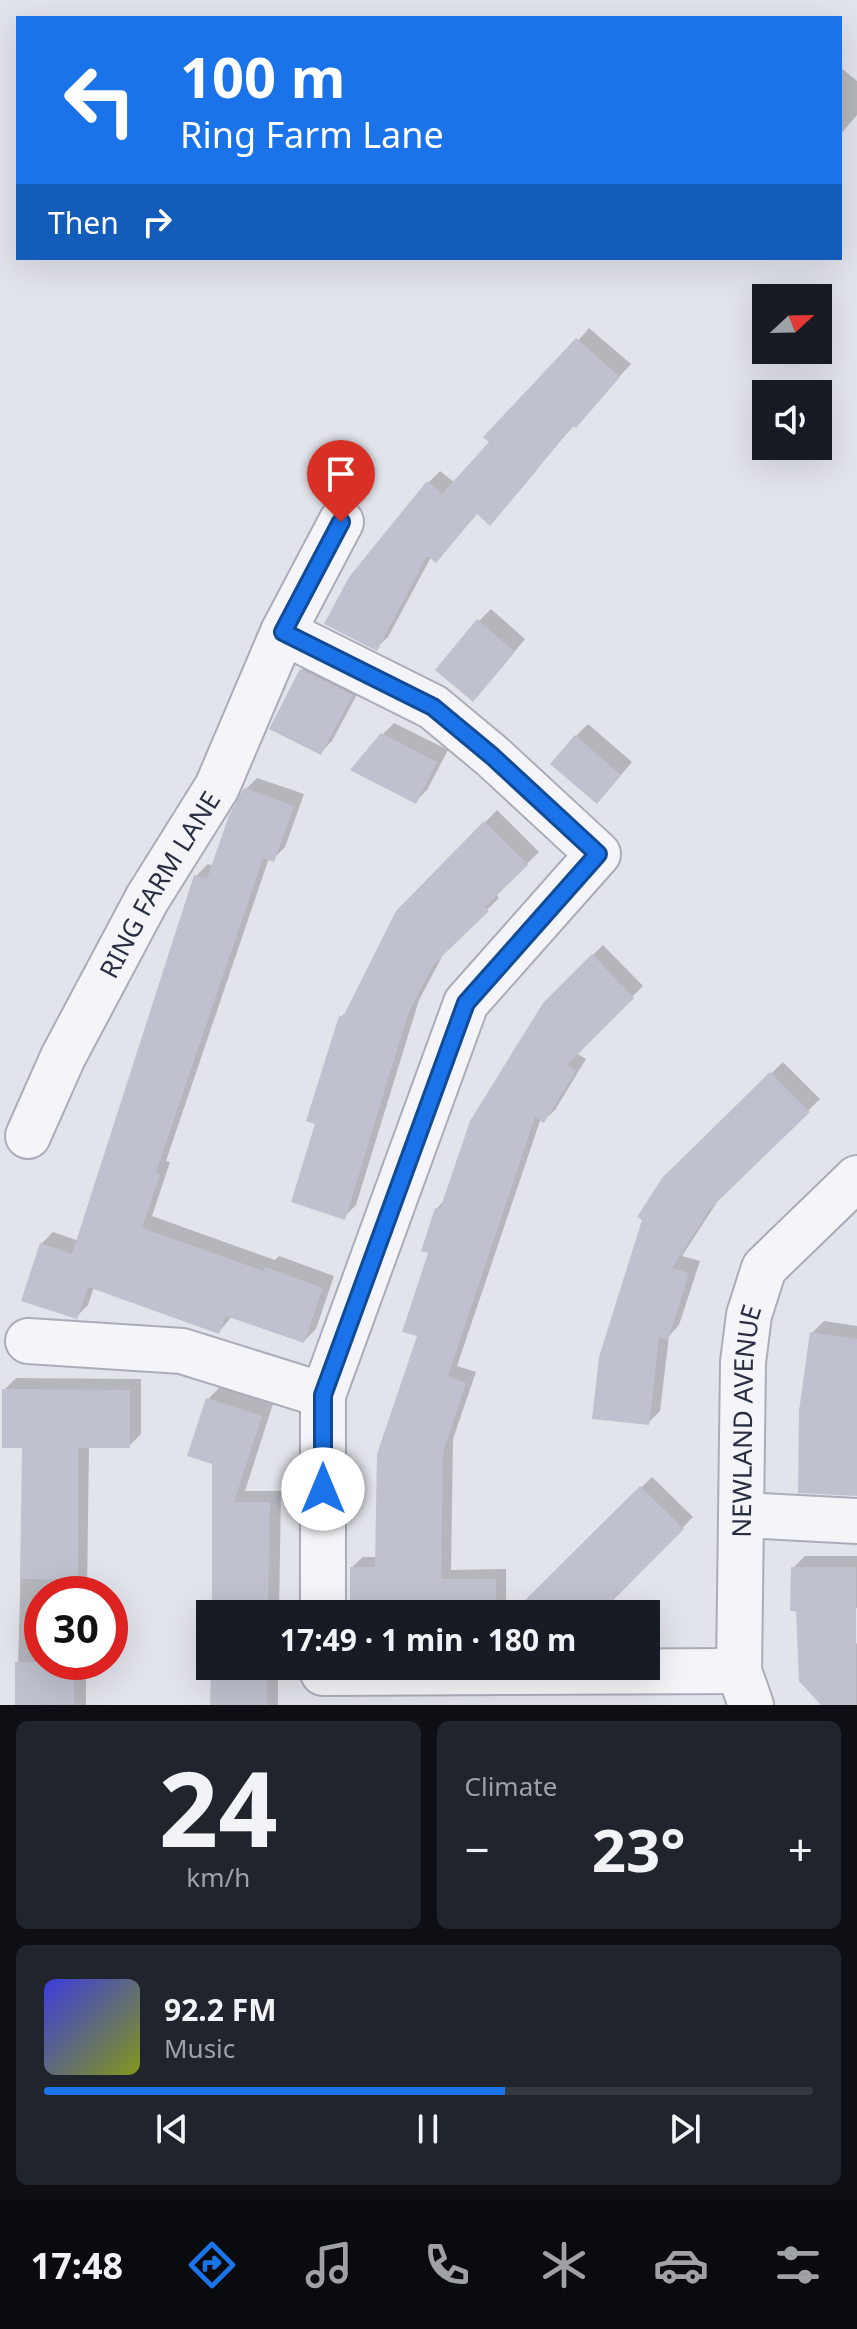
<!DOCTYPE html>
<html lang="en">
<head>
<meta charset="utf-8">
<style>
  body { margin:0; font-family:"Noto Sans",sans-serif; background:#20242c; color:#f1f3f6; height:100vh; display:flex; flex-direction:column; font-size:30px; white-space:nowrap }
  * { box-sizing:border-box; margin:0 }
  p { font-size:26px; color:#9ea1a6 }
  .icon { flex:none; width:44px; height:44px; fill:none; stroke:currentColor; stroke-width:2; stroke-linecap:round; stroke-linejoin:round }
  .map { position:relative; height:1705px; overflow:hidden }
  .drawer { display:flex; flex-direction:column; gap:16px; padding:16px; background:#0d0f14; flex:1 }
  .drawer>* { flex:none }
  .hud { position:absolute; left:16px; top:16px; width:826px; height:244px; border-radius:0px; box-shadow:0 8px 32px #0002; background:#1a73e8; color:#fff; overflow:hidden }
  .needle { width:52px; rotate:68deg }
  .tools { position:absolute; left:752px; top:284px; display:grid; gap:16px }
  .tools a { display:grid; place-items:center; width:80px; height:80px; border-radius:0px; background:#171b24; box-shadow:0 8px 32px #0002; font-size:40px }
  .speed { position:absolute; left:24px; top:1576px; display:flex; gap:16px; font-size:40px; font-weight:700; text-align:center }
  .speed>* { display:grid; place-content:center; width:104px; height:104px; border-radius:50%; background:#171b24; box-shadow:0 8px 32px #0002; line-height:1 }
  .speed .limit { border:12px solid #d22; background:#fff; color:#111 }
  .pin { position:absolute; display:grid; place-items:center; width:68px; height:68px; color:#fff; margin:-82px -34px; border-radius:50% 50% 50% 0; rotate:-45deg; box-shadow:0 0 8px #0007 }
  .pin .icon { rotate:45deg }
  .me { position:absolute; width:88px; margin:-44px; rotate:0deg; stroke-linejoin:round; filter:drop-shadow(0 0 6px #0008) }
  .turn { display:flex; align-items:center; gap:28px; height:168px; padding:0 32px; font-size:36px }
  .turn .icon { width:104px; height:104px; stroke-width:2.5 }
  .turn b { display:block; font-size:56px; line-height:68px }
  .then { display:flex; align-items:center; height:76px; padding:0 32px; background:#0003; gap:16px; font-size:30px }
  .big { font-size:60px; font-weight:700; line-height:1.1 }
  .drawer .widget { flex:1; display:flex; flex-direction:column; justify-content:center; gap:12px; min-width:0; padding:0 28px; border-radius:12px; background:#20242c }
  .drawer .dial { align-items:center; gap:0 }
  .dial b { font-size:104px; line-height:1 }
  .song { display:flex; align-items:center; gap:24px }
  .cover { width:96px; height:96px; border-radius:12px; background:linear-gradient(135deg,hsl(240 70% 55%),hsl(70 70% 35%)) }
  .played { height:8px; border-radius:4px; background:linear-gradient(90deg,#1a73e8 60%,#363941 60%) }
  .keys { display:flex; justify-content:space-around; direction:ltr }
  .heat { display:flex; justify-content:space-between; align-items:center; font-size:44px; direction:ltr }
  .drawer .tiles { flex:1; display:grid; gap:16px; grid-template-columns:1fr 1fr }
  .widget:last-child { grid-column:span 2 }
  .trip { position:absolute; left:196px; top:1600px; width:464px; height:80px; border-radius:0px; background:#171b24; box-shadow:0 8px 32px #0002; font-weight:700; line-height:80px; text-align:center }
  .menu { display:flex; height:128px; justify-content:space-around; align-items:center; background:#090b0e; color:#9ea1a6 }
  .menu .icon { width:56px; height:56px }
  .menu .current { color:#1a73e8 }
  .menu b { font-size:36px; color:#f1f3f6 }
  .map>svg:first-child { display:block }
  .shadow { fill:#0003 }
  .building { fill:#bfc2ce }
  .lines { fill:none; stroke-linecap:round; stroke-linejoin:round }
  .minor-casing { stroke:#aaadb9; stroke-width:48 }
  .minor { stroke:#f5f5f9; stroke-width:44 }
  .route-casing { stroke:#114b97; stroke-width:20 }
  .route { stroke:#1a73e8; stroke-width:14 }
  .labels { text-anchor:middle; dominant-baseline:central; stroke-width:7; stroke-linejoin:round; paint-order:stroke }
  .street-label { font-size:26px; fill:#292e43; stroke:#f1f3f8 }
</style>
</head>
<body>
<div class="map">
<svg width="857" height="1705" viewBox="0 0 857 1705">
  <rect width="100%" height="100%" fill="#e2e4eb"/>
  <g class="shadow">
    <polygon points="840,67 857,81 857,115 840,135"/>
    <polygon points="589,328 631,364 535,468 537,470 502,511 478,512 431,557 388,637 376,648 428,483 440,471 455,483"/>
    <polygon points="491,609 525,639 485,687 479,621"/>
    <polygon points="314,658 363,683 332,741 320,753 271,728 302,670"/>
    <polygon points="394,723 448,750 427,790 416,801 382,735"/>
    <polygon points="588,724 632,762 609,789 576,736"/>
    <polygon points="257,778 304,794 285,847 273,859 269,858 166,1161 170,1162 152,1216 275,1260 279,1256 334,1276 316,1329 304,1341 232,1316 219,1332 94,1287 88,1305 76,1317 41,1244 53,1232 79,1241 196,876 208,864 214,866 245,790"/>
    <polygon points="497,810 539,852 496,894 499,898 445,951 419,1000 356,1205 344,1217 318,1123 341,1017 349,1009 398,913"/>
    <polygon points="603,945 643,986 576,1053 586,1059 555,1110 544,1120 541,1118 457,1366 476,1372 453,1439 451,1570 506,1569 506,1614 352,1614 352,1567 363,1557 377,1557 420,1335 436,1209 445,1200 544,1004"/>
    <polygon points="783,1062 820,1099 721,1196 682,1256 700,1261 679,1325 669,1336 660,1411 648,1423 663,1180"/>
    <polygon points="824,1321 857,1326 857,1480 812,1333"/>
    <polygon points="16,1378 141,1379 141,1434 129,1446 89,1446 87,1594 42,1594 42,1662 86,1662 86,1705 17,1705 24,1446 4,1390"/>
    <polygon points="220,1387 273,1404 245,1491 281,1491 279,1614 212,1614 214,1463 208,1399"/>
    <polygon points="652,1477 693,1517 600,1614 514,1614"/>
    <polygon points="805,1556 857,1556 857,1608 824,1609 857,1644 857,1705 823,1705 798,1609 793,1568"/>
    <polygon points="212,1666 278,1666 278,1705 211,1705"/>
  </g>
  <g class="building">
    <polygon points="576,338 620,377 576,428 573,426 490,526 477,514 436,563 427,556 377,651 324,624 349,577 427,481 442,494 489,442 483,437"/>
    <polygon points="477,619 515,652 473,702 435,670"/>
    <polygon points="300,669 353,695 321,755 269,729"/>
    <polygon points="381,733 437,762 416,804 350,770"/>
    <polygon points="575,735 621,775 597,804 550,764"/>
    <polygon points="244,788 294,806 274,862 263,858 156,1172 160,1174 142,1228 264,1271 265,1267 323,1288 304,1343 226,1316 219,1334 88,1287 77,1319 21,1301 40,1243 72,1254 194,875 207,879 229,815"/>
    <polygon points="484,821 528,865 485,907 489,911 434,964 408,1014 345,1220 291,1202 315,1124 306,1121 339,1016 343,1017 396,911"/>
    <polygon points="592,954 634,998 567,1065 576,1071 544,1123 535,1117 448,1376 466,1383 443,1452 441,1579 496,1579 496,1614 350,1614 350,1567 375,1567 377,1454 417,1336 402,1332 428,1253 421,1251 435,1208 440,1209 470,1121 543,1003"/>
    <polygon points="770,1072 810,1112 710,1209 672,1268 689,1273 668,1340 659,1337 649,1425 592,1419 599,1357 642,1220 637,1217 662,1178"/>
    <polygon points="810,1332 857,1339 857,1496 798,1493 799,1411"/>
    <polygon points="2,1389 130,1390 130,1448 78,1448 78,1580 20,1579 22,1448 2,1448"/>
    <polygon points="206,1398 262,1416 234,1502 270,1502 268,1614 212,1614 212,1464 187,1456"/>
    <polygon points="640,1486 684,1529 599,1614 511,1614"/>
    <polygon points="791,1567 856,1567 856,1705 821,1705 799,1681 796,1611 790,1611"/>
    <rect x="15" y="1662" width="59" height="43"/>
    <polygon points="211,1666 267,1666 267,1705 210,1705"/>
  </g>
  <g class="lines">
    <defs>
      <g id="minor">
        <path id="s1" d="M28,1136L63,1057L147,899L217,787L283,632"/>
        <polyline points="28,1341 182,1351 323,1395"/>
        <polyline points="741,1515 857,1521"/>
        <polyline points="323,1614 323,1395 466,1003 598,854 492,756 433,707 283,632 341,522"/>
        <polyline points="323,1673 739,1671"/>
        <path id="s2" d="M751,1705L739,1671L743,1362L749,1315L764,1268L857,1178"/>
      </g>
    </defs>
    <use href="#minor" class="minor-casing"/>
    <use href="#minor" class="minor"/>
  </g>
  <g class="lines">
    <defs>
      <polyline id="route" points="323,1489 323,1395 466,1003 598,854 492,756 433,707 283,632 341,522"/>
    </defs>
    <use href="#route" class="route-casing"/>
    <use href="#route" class="route"/>
  </g>
  <g class="labels">
    <g class="street-label">
      <text stroke="none"><textPath href="#s1" startOffset="284">RING FARM LANE</textPath></text>
      <text stroke="none"><textPath href="#s2" startOffset="286">NEWLAND AVENUE</textPath></text>
    </g>
  </g>
</svg>
<div class="tools">
<a><svg class="needle" viewBox="-14 -14 28 28"><path d="M0-13l5 13h-10z" fill="#e53935"/><path d="M0 13l5-13h-10z" fill="#9ea1a6"/></svg></a>
<a><svg class="icon" aria-label="sound" viewBox="0 0 24 24"><path d="M4 9h4l5-4v14l-5-4H4zM17 9q2 3 0 6"/></svg></a>
</div>
<div class="speed"><div class="limit">30</div></div>
<div class="pin" style="left:341px;top:522px;background:#d93025"><svg class="icon" aria-label="arrive" viewBox="0 0 24 24"><path d="M6 21V4h12l-3 4 3 4H6"/></svg></div>
<svg class="me" style="left:323px;top:1489px" viewBox="-20 -20 40 40"><circle r="19" fill="#fff"/><path d="M0-13L10 11 0 6-10 11z" fill="#1a73e8"/></svg>
<div class="trip">17:49 · 1 min · 180 m</div>
<div class="hud">
<div class="turn"><svg class="icon" aria-label="left" viewBox="0 0 24 24"><path d="M17 20v-9H6M10 6l-5 5 5 5"/></svg><div><b>100 m</b>Ring Farm Lane</div></div>
<div class="then">Then<svg class="icon" aria-label="right" viewBox="0 0 24 24"><path d="M7 20v-9h11M14 6l5 5-5 5"/></svg></div>
</div>
</div>
<section class="drawer">
<div class="tiles">
<div class="widget dial"><b>24</b><p>km/h</p></div>
<div class="widget"><p>Climate</p>
<div class="heat"><a>−</a><b class="big">23°</b><a>+</a></div>
</div>
<div class="widget">
<div class="song"><i class="cover"></i><div><b>92.2 FM</b><p>Music</p></div></div>
<div class="played"></div>
<div class="keys"><svg class="icon" aria-label="previous" viewBox="0 0 24 24"><path d="M18 5L8 12l10 7zM5 5v14"/></svg><svg class="icon" aria-label="pause" viewBox="0 0 24 24"><path d="M8 5v14M16 5v14"/></svg><svg class="icon" aria-label="next" viewBox="0 0 24 24"><path d="M6 5l10 7-10 7zM19 5v14"/></svg></div>
</div>
</div>
</section>
<nav class="menu">
<b>17:48</b>
<svg class="icon current" aria-label="directions" viewBox="0 0 24 24"><path d="M12 3l9 9-9 9-9-9zM9 14v-3h6M13 9l2 2-2 2"/></svg>
<svg class="icon" aria-label="music" viewBox="0 0 24 24"><path d="M9 18V5l10-2v13"/><circle cx="6" cy="18" r="3"/><circle cx="16" cy="16" r="3"/></svg>
<svg class="icon" aria-label="phone" viewBox="0 0 24 24"><path d="M5 4h4l2 5-3 2q2 4 5 5l2-3 5 2v4C11 20 4 13 5 4z"/></svg>
<svg class="icon" aria-label="climate" viewBox="0 0 24 24"><path d="M12 3v18M4 7l16 10M4 17L20 7"/></svg>
<svg class="icon" aria-label="car" viewBox="0 0 24 24"><path d="M5 17H2v-5l4-1 3-4h7l3 4 3 1v5h-3M9 17h6M6 11h13"/><circle cx="7" cy="17" r="2"/><circle cx="17" cy="17" r="2"/></svg>
<svg class="icon" aria-label="filters" viewBox="0 0 24 24"><path d="M4 7h16M4 17h16"/><circle cx="9" cy="7" r="2"/><circle cx="15" cy="17" r="2"/></svg>
</nav>
</body>
</html>
